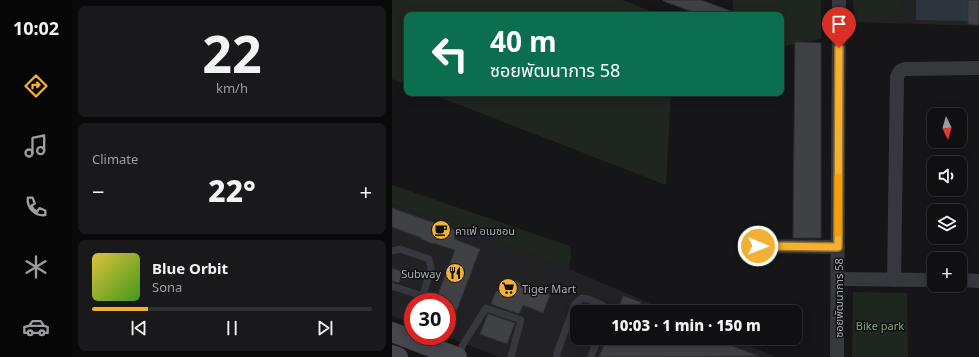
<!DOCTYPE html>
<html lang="en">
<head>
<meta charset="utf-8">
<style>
  body { margin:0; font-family:"Noto Sans","Noto Sans Thai",sans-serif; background:#19191b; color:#f1f3f6; height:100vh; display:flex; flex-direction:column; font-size:15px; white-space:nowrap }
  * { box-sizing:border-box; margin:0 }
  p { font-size:13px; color:#9c9d9f }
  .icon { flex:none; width:22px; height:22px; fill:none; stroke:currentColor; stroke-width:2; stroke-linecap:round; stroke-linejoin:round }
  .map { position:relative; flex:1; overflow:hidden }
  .panel { display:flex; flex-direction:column; gap:6px; padding:6px; background:#09090a; width:320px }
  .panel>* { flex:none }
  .banner { position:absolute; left:12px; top:12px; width:380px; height:84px; border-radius:8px; box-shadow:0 2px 10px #0003,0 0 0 1px #303032; background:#0b6e4f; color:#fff; overflow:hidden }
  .needle { width:26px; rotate:175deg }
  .tools { position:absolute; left:535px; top:108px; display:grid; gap:8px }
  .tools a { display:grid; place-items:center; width:40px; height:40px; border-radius:8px; background:#101012; box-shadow:0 2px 10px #0003,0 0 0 1px #303032; font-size:20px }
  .speed { position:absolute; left:12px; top:293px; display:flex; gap:8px; font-size:20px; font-weight:700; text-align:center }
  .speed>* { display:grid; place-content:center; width:52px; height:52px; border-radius:50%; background:#101012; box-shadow:0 2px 10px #0003,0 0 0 1px #303032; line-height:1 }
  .speed .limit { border:6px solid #d22; background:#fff; color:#111 }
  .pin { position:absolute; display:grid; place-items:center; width:34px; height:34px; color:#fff; margin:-41px -17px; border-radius:50% 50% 50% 0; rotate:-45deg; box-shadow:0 0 4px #0007 }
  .pin .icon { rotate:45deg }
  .me { position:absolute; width:44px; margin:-22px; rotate:91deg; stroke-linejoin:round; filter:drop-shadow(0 0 3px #0008) }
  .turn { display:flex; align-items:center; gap:14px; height:84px; padding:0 20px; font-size:18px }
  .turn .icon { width:52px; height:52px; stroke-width:2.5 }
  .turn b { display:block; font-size:28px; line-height:34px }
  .big { font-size:30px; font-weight:800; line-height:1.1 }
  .panel .widget { flex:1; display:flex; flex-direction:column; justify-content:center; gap:6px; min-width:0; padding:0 14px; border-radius:8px; background:#19191b }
  .panel .dial { align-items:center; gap:0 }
  .dial b { font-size:52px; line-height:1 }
  .song { display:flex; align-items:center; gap:12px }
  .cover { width:48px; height:48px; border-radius:6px; background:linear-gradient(135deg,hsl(50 70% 55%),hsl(100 70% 35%)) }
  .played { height:4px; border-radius:2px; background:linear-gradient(90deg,#f2b134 20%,#303032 20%) }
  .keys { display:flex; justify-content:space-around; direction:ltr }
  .heat { display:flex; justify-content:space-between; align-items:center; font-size:22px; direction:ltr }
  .trip { position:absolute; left:178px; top:305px; width:232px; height:40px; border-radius:8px; background:#101012; box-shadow:0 2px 10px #0003,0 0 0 1px #303032; font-weight:800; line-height:40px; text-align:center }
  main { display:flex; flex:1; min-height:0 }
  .tab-bar { display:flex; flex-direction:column; width:72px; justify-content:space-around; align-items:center; background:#060607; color:#9c9d9f }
  .tab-bar .icon { width:28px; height:28px }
  .tab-bar .active { color:#f2b134 }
  .tab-bar b { font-size:18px; color:#f1f3f6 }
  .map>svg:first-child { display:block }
  .built { fill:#222225 }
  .green { fill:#1e261f }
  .water { fill:#2c353c }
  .building { fill:#404145; stroke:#303034 }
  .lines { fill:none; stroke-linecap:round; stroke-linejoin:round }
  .lane { stroke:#37383d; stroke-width:7 }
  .street { stroke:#37383d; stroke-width:14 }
  .secondary { stroke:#45474d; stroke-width:20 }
  .route-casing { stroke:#9d7322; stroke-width:10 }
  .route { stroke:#f2b134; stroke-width:7 }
  .slow { stroke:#f59e0b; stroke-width:7 }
  .labels { text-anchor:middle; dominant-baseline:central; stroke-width:3; stroke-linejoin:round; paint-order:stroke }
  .poi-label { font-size:11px; fill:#a8adb8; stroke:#111113; text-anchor:start }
  .street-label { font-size:11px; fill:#a8adb8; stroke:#111113 }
  .park-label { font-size:11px; fill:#7fa381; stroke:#111113 }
</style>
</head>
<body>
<main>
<nav class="tab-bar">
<b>10:02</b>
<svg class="icon active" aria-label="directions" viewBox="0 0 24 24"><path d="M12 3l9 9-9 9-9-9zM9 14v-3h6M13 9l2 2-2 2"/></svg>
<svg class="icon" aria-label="music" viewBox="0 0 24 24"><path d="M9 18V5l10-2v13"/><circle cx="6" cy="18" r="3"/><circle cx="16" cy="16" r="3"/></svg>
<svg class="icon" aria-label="phone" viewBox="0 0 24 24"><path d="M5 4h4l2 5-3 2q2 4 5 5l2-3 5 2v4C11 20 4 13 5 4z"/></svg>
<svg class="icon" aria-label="climate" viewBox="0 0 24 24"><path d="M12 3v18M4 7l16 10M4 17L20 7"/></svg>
<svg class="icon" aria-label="car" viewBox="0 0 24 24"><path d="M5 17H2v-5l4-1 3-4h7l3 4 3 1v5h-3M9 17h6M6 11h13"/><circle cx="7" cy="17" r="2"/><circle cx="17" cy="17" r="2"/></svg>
</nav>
<section class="panel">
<div class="widget dial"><b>22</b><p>km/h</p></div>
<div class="widget"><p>Climate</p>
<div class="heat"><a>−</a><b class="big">22°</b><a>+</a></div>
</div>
<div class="widget">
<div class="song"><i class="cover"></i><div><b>Blue Orbit</b><p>Sona</p></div></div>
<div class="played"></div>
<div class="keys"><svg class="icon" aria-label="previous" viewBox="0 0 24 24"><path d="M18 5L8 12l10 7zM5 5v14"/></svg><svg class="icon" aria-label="pause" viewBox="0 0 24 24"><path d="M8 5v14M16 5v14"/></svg><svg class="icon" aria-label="next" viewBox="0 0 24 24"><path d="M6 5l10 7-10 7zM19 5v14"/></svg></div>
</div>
</section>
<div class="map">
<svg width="587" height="357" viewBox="0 0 587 357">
  <rect width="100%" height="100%" fill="#161618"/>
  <g class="built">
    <polygon points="461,0 587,0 587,26 462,22"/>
    <polygon points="0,204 177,269 279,312 185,312 185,338 340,338 384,357 108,357 53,336 55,336 55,302 21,302 21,324 0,316"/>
  </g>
  <g class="green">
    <polygon points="0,0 231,0 268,15 15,15 15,85 0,79"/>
    <polygon points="341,0 429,0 429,39 394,46 389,46 389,15 341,15"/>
    <polygon points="465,0 509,0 510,14 466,16"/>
    <polygon points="37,93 279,93 274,185"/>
    <polygon points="0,185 178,246 179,257 177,269 0,204"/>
    <polygon points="461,292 515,293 516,357 460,357"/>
  </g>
  <polygon class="water" points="524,0 576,0 576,21 524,20"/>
  <g class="building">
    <polygon points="271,0 309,0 347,14 347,15 309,15 271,1"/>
    <polygon points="576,0 587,0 587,25 576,24"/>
    <polygon points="403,42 429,43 429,238 401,238"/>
    <polygon points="0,208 65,231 62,239 88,249 62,318 55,315 55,302 43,302 63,250 41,243 41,244 29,239 30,238 0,227"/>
    <polygon points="0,268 11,272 7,283 0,281"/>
    <polygon points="116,278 158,295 151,313 131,305 127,314 99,304 104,291 110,293"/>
    <polygon points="231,296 249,302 246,312 225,312"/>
    <polygon points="96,314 123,323 115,344 88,334"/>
    <polygon points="215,338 320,338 366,356 207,357"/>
  </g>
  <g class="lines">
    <g class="lane">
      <polyline points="0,251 8,249 37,259 39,268 29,302"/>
      <polyline points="0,286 31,296"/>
      <polyline points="67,357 70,346 94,308 129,320 119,357"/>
      <polyline points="165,357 165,353 183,304 190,298 196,299 210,305 214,310 214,312"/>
      <polyline points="199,357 206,338"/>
    </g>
    <g class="street">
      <polyline points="366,246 446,247"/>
      <polyline points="446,279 542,280"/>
      <path d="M502,280L505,77C507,72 508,70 513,69L587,68"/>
      <polyline points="568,280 587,281"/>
      <polyline points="445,357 447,0"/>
    </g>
    <g class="secondary">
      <polyline points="0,332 65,357"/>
      <polyline points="0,355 6,357"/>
    </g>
  </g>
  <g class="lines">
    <defs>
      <polyline id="route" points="366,246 446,247 447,48"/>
    </defs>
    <use href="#route" class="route-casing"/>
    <use href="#route" class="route"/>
    <polyline class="slow" points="446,233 446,177"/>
  </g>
  <defs>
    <symbol id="cafe-disc" viewBox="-11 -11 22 22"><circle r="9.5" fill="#f2b134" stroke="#111113"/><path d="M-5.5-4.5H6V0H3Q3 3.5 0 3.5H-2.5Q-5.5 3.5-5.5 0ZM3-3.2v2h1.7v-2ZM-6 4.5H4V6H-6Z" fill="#111"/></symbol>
    <symbol id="restaurant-disc" viewBox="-11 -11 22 22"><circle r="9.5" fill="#f2b134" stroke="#111113"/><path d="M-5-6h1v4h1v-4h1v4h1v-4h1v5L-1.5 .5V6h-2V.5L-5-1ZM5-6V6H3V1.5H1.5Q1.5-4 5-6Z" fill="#111"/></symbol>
    <symbol id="supermarket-disc" viewBox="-11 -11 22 22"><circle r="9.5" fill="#f2b134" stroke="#111113"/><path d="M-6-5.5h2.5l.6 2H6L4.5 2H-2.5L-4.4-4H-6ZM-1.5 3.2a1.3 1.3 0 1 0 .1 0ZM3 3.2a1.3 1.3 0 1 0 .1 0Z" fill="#111"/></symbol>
  </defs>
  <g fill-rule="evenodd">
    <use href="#cafe-disc" x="38" y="219" width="22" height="22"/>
    <use href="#restaurant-disc" x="52" y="262" width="22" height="22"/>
    <use href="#supermarket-disc" x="105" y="277" width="22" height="22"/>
  </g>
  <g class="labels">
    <g class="poi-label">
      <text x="63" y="230">คาเฟ่ อเมซอน</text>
      <text x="49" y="273" text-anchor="end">Subway</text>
      <text x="130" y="288">Tiger Mart</text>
    </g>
    <g class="street-label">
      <text transform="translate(446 298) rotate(-90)">ซอยพัฒนาการ 58</text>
    </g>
    <g class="park-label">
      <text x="488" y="325">Bike park</text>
    </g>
  </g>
</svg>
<div class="tools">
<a><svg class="needle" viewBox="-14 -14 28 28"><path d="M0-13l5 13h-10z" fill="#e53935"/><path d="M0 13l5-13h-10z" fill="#9c9d9f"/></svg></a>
<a><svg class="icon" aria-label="sound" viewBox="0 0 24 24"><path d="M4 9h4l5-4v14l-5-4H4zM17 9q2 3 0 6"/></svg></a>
<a><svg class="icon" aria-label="layers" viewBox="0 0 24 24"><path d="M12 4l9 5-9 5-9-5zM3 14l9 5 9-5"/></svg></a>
<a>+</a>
</div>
<div class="speed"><div class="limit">30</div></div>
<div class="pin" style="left:447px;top:48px;background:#d93025"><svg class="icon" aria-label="arrive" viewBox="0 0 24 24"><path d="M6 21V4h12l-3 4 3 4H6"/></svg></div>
<svg class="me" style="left:366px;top:246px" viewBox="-20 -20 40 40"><circle r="17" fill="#f2b134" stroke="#fff" stroke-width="3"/><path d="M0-11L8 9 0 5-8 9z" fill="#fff"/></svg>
<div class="trip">10:03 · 1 min · 150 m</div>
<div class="banner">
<div class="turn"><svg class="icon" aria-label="left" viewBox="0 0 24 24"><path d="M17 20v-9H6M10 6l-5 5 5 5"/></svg><div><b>40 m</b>ซอยพัฒนาการ 58</div></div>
</div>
</div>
</main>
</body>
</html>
